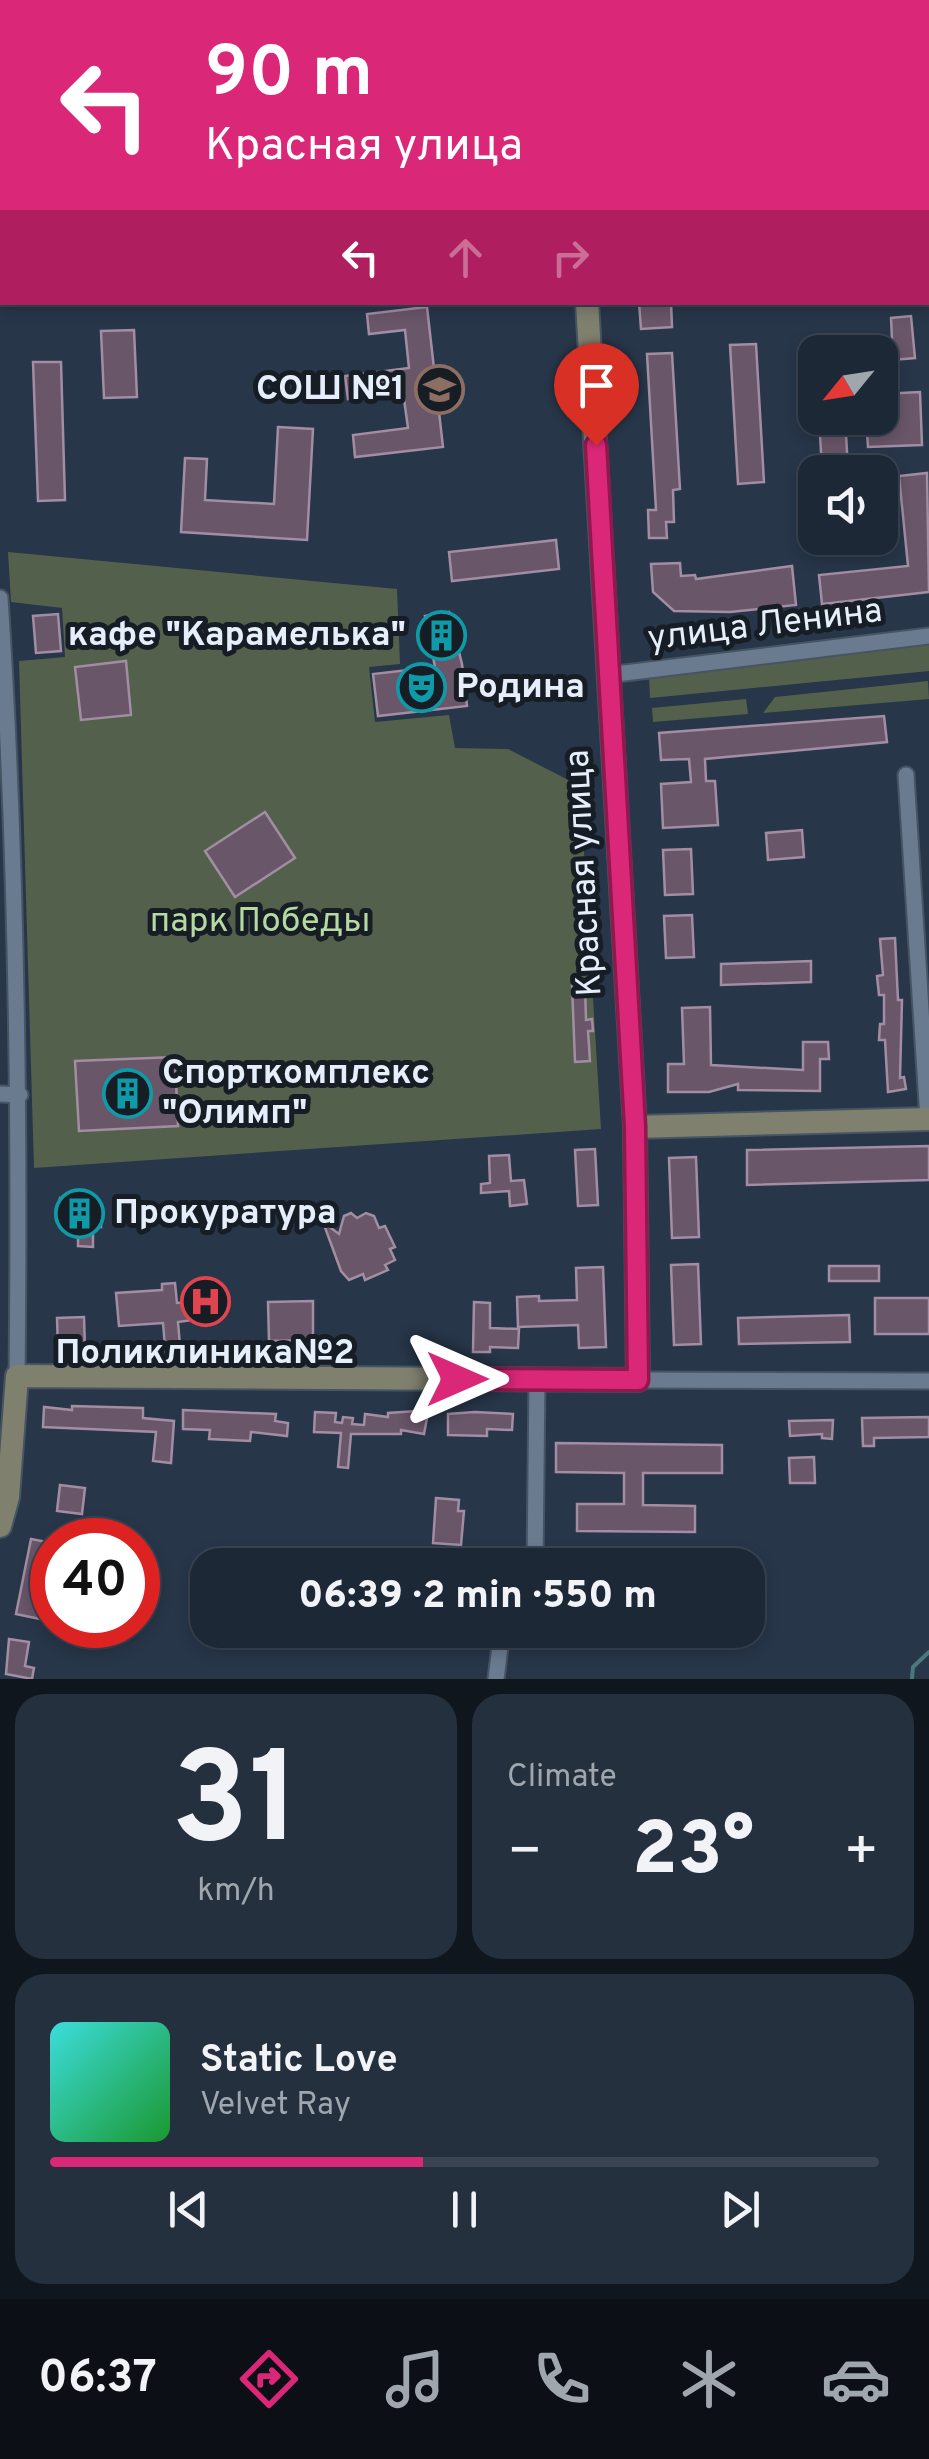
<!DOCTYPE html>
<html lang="en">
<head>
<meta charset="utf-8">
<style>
  body { margin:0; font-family:Overpass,sans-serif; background:#25303f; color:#f1f3f6; height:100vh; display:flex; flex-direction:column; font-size:38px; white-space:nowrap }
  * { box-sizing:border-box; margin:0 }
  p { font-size:32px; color:#a0a6ad }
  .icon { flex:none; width:55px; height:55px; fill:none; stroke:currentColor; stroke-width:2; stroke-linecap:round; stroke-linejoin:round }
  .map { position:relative; height:1679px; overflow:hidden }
  .side { display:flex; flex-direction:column; gap:15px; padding:15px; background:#10161e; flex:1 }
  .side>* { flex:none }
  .hud { position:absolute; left:0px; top:0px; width:930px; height:305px; box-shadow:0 5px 15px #0003,0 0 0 2px #3b4452; background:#db2777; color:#fff; overflow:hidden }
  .needle { width:65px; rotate:240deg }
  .controls { position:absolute; left:798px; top:335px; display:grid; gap:20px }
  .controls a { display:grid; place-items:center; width:100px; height:100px; border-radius:20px; background:#1d2837; box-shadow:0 5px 15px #0003,0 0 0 2px #3b4452; font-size:50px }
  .speed { position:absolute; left:30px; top:1518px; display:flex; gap:20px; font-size:50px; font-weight:700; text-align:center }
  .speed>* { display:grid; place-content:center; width:130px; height:130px; border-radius:50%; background:#1d2837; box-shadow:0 5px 15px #0003,0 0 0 2px #3b4452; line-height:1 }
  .speed .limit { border:15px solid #d22; background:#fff; color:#111 }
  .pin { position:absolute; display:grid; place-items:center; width:85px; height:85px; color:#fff; margin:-102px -42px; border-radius:50% 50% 50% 0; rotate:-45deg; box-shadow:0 0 10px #0007 }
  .pin .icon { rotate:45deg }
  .me { position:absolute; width:110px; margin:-55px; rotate:90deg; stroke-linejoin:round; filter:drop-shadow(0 0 8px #0008) }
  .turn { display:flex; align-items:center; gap:35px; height:210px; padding:0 40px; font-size:45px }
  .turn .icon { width:130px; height:130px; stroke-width:2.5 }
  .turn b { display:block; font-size:70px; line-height:85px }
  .lanes { display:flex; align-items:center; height:95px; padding:0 40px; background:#0003; justify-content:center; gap:50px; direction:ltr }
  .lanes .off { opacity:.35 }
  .big { font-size:75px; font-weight:800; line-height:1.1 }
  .side .widget { flex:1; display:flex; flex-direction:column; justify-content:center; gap:15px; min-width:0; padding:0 35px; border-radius:30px; background:#25303f }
  .side .dial { align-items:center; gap:0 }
  .dial b { font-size:130px; line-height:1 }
  .song { display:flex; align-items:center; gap:30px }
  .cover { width:120px; height:120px; border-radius:15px; background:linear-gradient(135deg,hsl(180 70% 55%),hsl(130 70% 35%)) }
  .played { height:10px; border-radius:5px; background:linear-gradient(90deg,#db2777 45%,#3b4452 45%) }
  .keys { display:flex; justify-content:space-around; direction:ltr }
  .heat { display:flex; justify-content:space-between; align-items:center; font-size:55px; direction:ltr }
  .side .tiles { flex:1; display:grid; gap:15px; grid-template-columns:1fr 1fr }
  .widget:last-child { grid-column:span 2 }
  .trip { position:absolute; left:190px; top:1548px; width:575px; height:100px; border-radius:30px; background:#1d2837; box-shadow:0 5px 15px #0003,0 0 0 2px #3b4452; font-weight:800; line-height:100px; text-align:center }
  .tab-bar { display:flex; height:160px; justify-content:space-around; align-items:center; background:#0c1016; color:#a0a6ad }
  .tab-bar .icon { width:70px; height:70px }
  .tab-bar .current { color:#db2777 }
  .tab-bar b { font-size:45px; color:#f1f3f6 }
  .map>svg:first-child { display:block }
  .green { fill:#53604c }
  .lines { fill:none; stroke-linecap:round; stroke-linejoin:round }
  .stream { stroke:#48797c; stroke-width:4 }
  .building { fill:#695669; stroke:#a28da2; stroke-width:2.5 }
  .street-casing { stroke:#475463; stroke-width:19 }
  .secondary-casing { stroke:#475463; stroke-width:26 }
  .street { stroke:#6a7b90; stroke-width:15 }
  .secondary { stroke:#7f806e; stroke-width:22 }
  .route-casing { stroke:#8e194d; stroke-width:25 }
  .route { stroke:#db2777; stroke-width:18 }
  .labels { text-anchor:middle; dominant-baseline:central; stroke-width:10; stroke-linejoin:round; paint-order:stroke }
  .poi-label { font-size:35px; font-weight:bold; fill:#e5effb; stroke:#161d25; text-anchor:start }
  .street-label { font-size:35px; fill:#e5effb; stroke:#161d25 }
  .park-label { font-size:35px; fill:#b5d9a1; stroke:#161d25 }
</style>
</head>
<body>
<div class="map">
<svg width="929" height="1679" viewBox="0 0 929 1679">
  <rect width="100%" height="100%" fill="#273649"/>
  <g class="green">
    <polygon points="8,552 397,589 400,664 369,667 375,722 449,715 455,748 508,749 580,786 601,1129 34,1168 19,661 65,657 62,608 11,602"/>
    <polygon points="929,643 929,671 650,698 649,676"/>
    <polygon points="928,681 929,699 763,713 775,697"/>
    <polygon points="746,699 748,714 653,722 652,708"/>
  </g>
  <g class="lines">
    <polyline class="stream" points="912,1679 913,1667 929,1652"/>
  </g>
  <g class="building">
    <polygon points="639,302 671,302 672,327 641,329"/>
    <polygon points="427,307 443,447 355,457 353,435 408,428 403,392 348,399 345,376 409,368 405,330 369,334 367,314"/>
    <polygon points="911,316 915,358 893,360 891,318"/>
    <polygon points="134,330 137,397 104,398 101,331"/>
    <polygon points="756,344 764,482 738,484 730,345"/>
    <polygon points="672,353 680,489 673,490 674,522 666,522 667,538 649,538 648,510 656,510 647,354"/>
    <polygon points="33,362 61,362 65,500 38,501"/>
    <polygon points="920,392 922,445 868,447 866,418 880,418 880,394"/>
    <polygon points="819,418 845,418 848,468 822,469"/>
    <polygon points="278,427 313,429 307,540 181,532 185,458 207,459 205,500 274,504"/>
    <polygon points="927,473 929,592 822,604 819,575 908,566 899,476"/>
    <polygon points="556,540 559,569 452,581 449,552"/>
    <polygon points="680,563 681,576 695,575 696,579 792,566 796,605 730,612 674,611 653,592 651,564"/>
    <polygon points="449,612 462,664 467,706 378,716 373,674 435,667 425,616"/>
    <polygon points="58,614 61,651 36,653 33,616"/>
    <polygon points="126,661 131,715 81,720 75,667"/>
    <polygon points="884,716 887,742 705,759 706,781 715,781 718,825 663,828 661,784 691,782 689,759 661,760 659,733"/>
    <polygon points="265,812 295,858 235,897 205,851"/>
    <polygon points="802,830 804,857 768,860 766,833"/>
    <polygon points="691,849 693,894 665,895 663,850"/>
    <polygon points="692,915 694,957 666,958 664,916"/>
    <polygon points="895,938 898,1000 902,1000 900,1078 904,1077 906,1089 888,1092 885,1040 879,1040 880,1024 884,1024 884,995 879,995 877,976 883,975 880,939"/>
    <polygon points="811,961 811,982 721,985 721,964"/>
    <polygon points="585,984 586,1020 592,1019 593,1031 588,1031 590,1061 575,1062 572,985"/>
    <polygon points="710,1007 711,1065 803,1070 803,1042 828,1042 829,1059 820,1059 820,1091 738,1090 738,1084 709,1092 668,1092 668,1064 684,1064 682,1008"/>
    <polygon points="175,1057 178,1126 79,1131 75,1061"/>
    <polygon points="929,1146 929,1180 747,1185 747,1150"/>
    <polygon points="595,1149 598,1205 578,1206 575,1150"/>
    <polygon points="509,1155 511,1181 524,1180 527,1204 510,1206 509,1191 481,1193 481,1184 490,1183 489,1156"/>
    <polygon points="696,1157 699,1237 672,1238 669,1158"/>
    <polygon points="70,1195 83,1196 93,1199 93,1205 101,1205 101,1227 93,1226 93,1247 78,1246 78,1226 64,1225 64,1221 57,1220 60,1198 70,1198"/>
    <polygon points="351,1213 357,1218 366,1213 374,1216 379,1228 385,1226 395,1247 390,1249 395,1260 385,1265 388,1270 365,1280 363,1274 349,1280 341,1271 323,1222 339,1234 344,1216"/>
    <polygon points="698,1264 701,1344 674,1345 671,1265"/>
    <rect x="829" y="1266" width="50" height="15"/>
    <polygon points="603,1267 606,1347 579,1348 578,1325 518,1327 517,1297 539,1296 539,1301 577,1300 576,1268"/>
    <polygon points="216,1282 221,1316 178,1322 181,1357 166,1358 163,1323 119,1326 116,1293 162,1290 162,1284 175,1283 177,1303 200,1301 198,1284"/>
    <rect x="875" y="1298" width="54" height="36"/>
    <polygon points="313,1301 313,1340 269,1341 268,1302"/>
    <polygon points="474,1302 490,1303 490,1328 519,1329 518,1348 490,1347 490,1352 473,1352"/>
    <polygon points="849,1315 850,1342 739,1344 738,1318"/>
    <polygon points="84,1317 85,1350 58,1350 57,1318"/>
    <polygon points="72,1406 143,1408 143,1418 174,1421 171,1463 153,1461 156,1432 43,1427 44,1407 72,1410"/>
    <polygon points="183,1410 276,1414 275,1421 288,1423 287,1436 251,1432 250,1441 209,1439 210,1430 183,1429"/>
    <polygon points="417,1411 428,1413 424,1434 401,1430 401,1434 351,1434 348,1468 338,1467 341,1433 314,1432 315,1412 336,1413 335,1422 342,1423 343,1417 353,1418 352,1424 364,1425 365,1414 388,1417 388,1413"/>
    <polygon points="475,1412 513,1414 512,1430 487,1429 487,1436 448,1435 448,1414"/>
    <polygon points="929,1417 929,1437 874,1438 874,1446 863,1446 862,1418"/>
    <polygon points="833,1420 832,1439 822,1438 822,1434 790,1436 789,1421"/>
    <polygon points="556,1443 722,1445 722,1473 643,1473 643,1505 695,1506 695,1532 577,1531 577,1504 624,1504 624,1473 556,1472"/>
    <polygon points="814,1457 815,1483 790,1483 789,1458"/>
    <polygon points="60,1485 85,1488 82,1514 57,1511"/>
    <polygon points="436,1498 459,1500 458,1511 464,1511 461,1545 433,1543"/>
    <polygon points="31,1539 47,1542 42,1586 52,1587 52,1600 44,1599 40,1619 16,1614"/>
    <polygon points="9,1639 29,1642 25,1666 34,1668 32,1679 6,1674"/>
  </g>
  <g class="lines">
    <defs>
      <g id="street">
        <polyline points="921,0 921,2"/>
        <polyline points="928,27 929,27"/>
        <polyline points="0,86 2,86"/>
        <polyline points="928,128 929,170"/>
        <polyline points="928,219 929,219"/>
        <polyline points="0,273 2,273"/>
        <path d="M0,598C17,857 20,1116 17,1376"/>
        <polyline points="608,675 929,636"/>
        <polyline points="906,775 928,1119"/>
        <polyline points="0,1094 20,1095"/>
        <polyline points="638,1380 929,1381"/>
        <polyline points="535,1565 537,1379"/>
        <polyline points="496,1679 502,1630"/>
      </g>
      <g id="secondary">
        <polyline points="613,0 613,2"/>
        <polyline points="635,1127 929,1119"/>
        <polyline points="0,1526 8,1497 17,1376 638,1380 635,1127 587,302"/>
      </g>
    </defs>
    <use href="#street" class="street-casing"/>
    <use href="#secondary" class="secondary-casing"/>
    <use href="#street" class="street"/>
    <use href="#secondary" class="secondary"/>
  </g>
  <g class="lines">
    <defs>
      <polyline id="route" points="457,1379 638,1380 635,1126 596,445"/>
    </defs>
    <use href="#route" class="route-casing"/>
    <use href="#route" class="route"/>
  </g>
  <defs>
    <symbol id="school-ring" viewBox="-11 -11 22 22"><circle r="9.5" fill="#161d25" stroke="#8d6e63" stroke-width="1.5"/><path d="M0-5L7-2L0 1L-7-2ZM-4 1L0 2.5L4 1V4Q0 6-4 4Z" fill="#8d6e63"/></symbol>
    <symbol id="building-ring" viewBox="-11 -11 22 22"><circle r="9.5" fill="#161d25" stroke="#0f9aa8" stroke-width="1.5"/><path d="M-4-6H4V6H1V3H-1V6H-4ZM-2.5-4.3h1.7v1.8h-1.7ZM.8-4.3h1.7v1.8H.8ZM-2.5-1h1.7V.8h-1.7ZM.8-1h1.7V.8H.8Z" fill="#0f9aa8"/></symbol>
    <symbol id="theatre-ring" viewBox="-11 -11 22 22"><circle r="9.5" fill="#161d25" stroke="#0f9aa8" stroke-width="1.5"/><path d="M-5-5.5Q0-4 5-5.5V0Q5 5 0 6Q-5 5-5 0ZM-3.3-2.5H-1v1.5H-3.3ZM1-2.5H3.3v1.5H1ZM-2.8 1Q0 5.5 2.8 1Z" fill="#0f9aa8"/></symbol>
    <symbol id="hospital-ring" viewBox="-11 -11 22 22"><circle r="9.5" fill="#161d25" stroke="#e0444e" stroke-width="1.5"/><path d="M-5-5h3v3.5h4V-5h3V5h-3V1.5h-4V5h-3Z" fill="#e0444e"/></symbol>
  </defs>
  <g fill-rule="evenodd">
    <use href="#school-ring" x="412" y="362" width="55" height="55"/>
    <use href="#building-ring" x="414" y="608" width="55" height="55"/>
    <use href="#theatre-ring" x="394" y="660" width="55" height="55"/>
    <use href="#building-ring" x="100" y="1066" width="55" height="55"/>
    <use href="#building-ring" x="52" y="1186" width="55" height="55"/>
    <use href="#hospital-ring" x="178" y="1274" width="55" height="55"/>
  </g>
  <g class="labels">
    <g class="poi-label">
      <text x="405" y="390" text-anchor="end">СОШ №1</text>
      <text x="406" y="636" text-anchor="end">кафе "Карамелька"</text>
      <text x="456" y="688">Родина</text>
      <text x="162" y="1074">Спорткомплекс<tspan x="162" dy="40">"Олимп"</tspan></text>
      <text x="114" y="1214">Прокуратура</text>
      <text x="205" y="1354" text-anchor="middle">Поликлиника№2</text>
    </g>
    <g class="street-label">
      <text transform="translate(765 626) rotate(-7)">улица Ленина</text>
      <text transform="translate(585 873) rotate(-93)">Красная улица</text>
    </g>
    <g class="park-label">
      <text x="260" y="922">парк Победы</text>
    </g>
  </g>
</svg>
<div class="controls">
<a><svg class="needle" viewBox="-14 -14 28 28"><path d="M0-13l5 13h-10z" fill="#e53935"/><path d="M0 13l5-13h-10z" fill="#a0a6ad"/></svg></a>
<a><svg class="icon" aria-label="sound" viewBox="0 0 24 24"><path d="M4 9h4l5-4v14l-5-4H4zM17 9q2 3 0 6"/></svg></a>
</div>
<div class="speed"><div class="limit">40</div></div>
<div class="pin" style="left:596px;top:445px;background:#d93025"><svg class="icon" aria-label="arrive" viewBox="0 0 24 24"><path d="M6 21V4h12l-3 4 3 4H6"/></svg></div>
<svg class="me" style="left:457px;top:1379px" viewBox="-20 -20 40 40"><path d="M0-17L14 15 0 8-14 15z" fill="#db2777" stroke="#fff" stroke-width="4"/></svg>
<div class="trip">06:39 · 2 min · 550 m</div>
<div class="hud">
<div class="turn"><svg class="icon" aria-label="left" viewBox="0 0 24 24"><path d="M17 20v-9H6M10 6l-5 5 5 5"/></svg><div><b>90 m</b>Красная улица</div></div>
<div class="lanes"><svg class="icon" aria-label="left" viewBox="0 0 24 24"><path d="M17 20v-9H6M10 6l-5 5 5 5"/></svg><svg class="icon off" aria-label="ahead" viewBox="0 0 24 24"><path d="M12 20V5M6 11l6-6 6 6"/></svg><svg class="icon off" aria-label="right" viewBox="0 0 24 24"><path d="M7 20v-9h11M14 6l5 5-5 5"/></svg></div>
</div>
</div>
<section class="side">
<div class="tiles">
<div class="widget dial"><b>31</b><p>km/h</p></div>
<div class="widget"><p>Climate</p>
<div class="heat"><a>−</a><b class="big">23°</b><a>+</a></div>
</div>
<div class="widget">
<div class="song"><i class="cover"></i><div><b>Static Love</b><p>Velvet Ray</p></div></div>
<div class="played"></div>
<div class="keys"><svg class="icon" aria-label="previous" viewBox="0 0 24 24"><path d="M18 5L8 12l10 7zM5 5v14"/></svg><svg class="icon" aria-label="pause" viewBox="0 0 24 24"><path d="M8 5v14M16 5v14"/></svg><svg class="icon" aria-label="next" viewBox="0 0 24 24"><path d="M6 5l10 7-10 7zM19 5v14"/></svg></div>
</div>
</div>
</section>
<nav class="tab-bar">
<b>06:37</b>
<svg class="icon current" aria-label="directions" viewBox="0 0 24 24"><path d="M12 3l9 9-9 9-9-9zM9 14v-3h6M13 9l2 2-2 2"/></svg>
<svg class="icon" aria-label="music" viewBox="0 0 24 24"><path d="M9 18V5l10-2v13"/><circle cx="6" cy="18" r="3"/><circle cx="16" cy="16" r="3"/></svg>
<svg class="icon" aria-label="phone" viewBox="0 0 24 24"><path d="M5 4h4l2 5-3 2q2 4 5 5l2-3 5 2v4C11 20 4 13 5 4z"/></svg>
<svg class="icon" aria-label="climate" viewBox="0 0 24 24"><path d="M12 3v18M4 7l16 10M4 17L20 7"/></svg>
<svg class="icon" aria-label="car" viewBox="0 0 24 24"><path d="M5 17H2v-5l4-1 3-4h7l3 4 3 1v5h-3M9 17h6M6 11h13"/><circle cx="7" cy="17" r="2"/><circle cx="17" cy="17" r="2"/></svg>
</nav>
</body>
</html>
